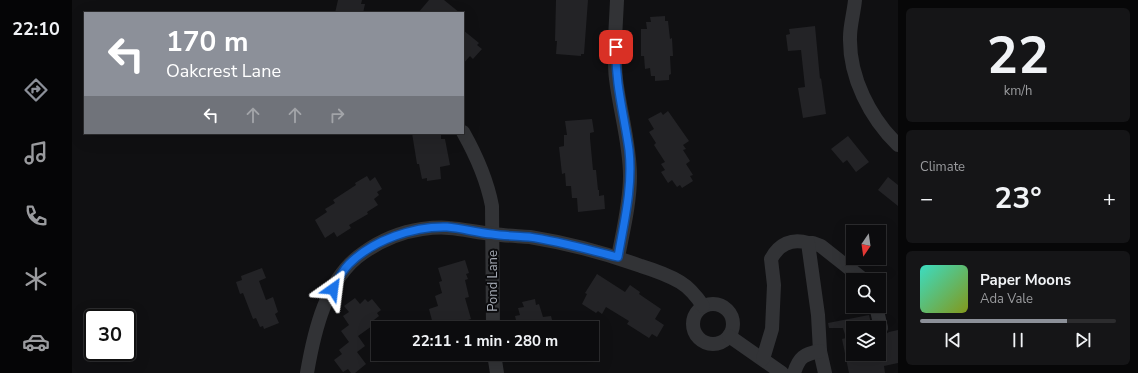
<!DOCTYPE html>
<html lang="en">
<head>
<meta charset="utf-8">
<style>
  body { margin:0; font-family:"Nunito Sans",sans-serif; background:#151517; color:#f1f3f6; height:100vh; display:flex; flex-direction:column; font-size:15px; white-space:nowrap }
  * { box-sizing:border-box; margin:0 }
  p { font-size:13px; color:#9a9b9e }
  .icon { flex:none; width:22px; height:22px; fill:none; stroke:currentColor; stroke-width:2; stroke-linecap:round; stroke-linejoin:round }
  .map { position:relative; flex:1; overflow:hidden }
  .panel { display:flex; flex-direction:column; gap:8px; padding:8px; background:#070708; width:240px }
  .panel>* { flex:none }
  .hud { position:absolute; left:12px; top:12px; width:380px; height:122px; border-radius:0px; box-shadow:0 4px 16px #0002,0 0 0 1px #2c2c2e; background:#8c9099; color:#fff; overflow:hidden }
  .needle { width:26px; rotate:193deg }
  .buttons { position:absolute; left:774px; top:225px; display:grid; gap:8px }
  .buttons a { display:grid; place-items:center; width:40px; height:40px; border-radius:0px; background:#0c0c0e; box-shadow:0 4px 16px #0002,0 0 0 1px #2c2c2e; font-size:20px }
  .speed { position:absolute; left:12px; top:309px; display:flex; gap:8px; font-size:20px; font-weight:700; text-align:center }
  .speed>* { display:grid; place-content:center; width:52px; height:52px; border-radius:50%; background:#0c0c0e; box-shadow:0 4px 16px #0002,0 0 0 1px #2c2c2e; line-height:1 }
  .speed .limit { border:2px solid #111; border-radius:6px; background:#fff; color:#111 }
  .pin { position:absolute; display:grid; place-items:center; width:34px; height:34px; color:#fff; margin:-17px; border-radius:8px; box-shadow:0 2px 6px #0006 }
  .me { position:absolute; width:44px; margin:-22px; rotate:31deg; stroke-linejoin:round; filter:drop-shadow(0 0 3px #0008) }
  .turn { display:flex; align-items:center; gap:14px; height:84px; padding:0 16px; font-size:18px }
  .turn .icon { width:52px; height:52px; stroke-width:2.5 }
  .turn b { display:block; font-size:28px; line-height:34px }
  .lanes { display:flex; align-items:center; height:38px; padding:0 16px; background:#0003; justify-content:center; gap:20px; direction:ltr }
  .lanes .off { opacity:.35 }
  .big { font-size:30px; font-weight:700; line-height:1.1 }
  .panel .widget { flex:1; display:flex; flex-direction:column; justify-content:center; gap:6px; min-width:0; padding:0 14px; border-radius:6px; background:#151517 }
  .panel .dial { align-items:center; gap:0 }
  .dial b { font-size:52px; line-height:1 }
  .song { display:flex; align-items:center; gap:12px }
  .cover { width:48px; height:48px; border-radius:6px; background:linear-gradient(135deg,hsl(170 70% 55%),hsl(70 70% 35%)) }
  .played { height:4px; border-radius:2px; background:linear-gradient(90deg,#8c9099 75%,#2c2c2e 75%) }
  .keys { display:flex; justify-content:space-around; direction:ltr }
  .heat { display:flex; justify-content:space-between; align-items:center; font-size:22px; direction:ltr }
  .trip { position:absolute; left:299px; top:321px; width:228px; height:40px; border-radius:0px; background:#0c0c0e; box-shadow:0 4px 16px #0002,0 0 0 1px #2c2c2e; font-weight:700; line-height:40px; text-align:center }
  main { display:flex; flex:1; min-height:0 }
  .menu { display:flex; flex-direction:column; width:72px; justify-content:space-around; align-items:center; background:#050506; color:#9a9b9e }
  .menu .icon { width:28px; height:28px }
  .menu .on { color:#8c9099 }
  .menu b { font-size:18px; color:#f1f3f6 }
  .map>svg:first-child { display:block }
  .building { fill:#232326 }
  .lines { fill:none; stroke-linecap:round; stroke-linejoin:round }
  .minor { stroke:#323336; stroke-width:14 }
  .route-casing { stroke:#114b97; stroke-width:10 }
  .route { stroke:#1a73e8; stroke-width:7 }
  .labels { text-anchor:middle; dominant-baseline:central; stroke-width:4; stroke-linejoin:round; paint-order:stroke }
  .street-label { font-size:13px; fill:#a3a8b2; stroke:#0b0b0d }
</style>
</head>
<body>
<main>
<nav class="menu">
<b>22:10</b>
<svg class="icon on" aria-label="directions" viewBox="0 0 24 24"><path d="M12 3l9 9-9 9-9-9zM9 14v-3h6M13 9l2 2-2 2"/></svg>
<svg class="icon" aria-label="music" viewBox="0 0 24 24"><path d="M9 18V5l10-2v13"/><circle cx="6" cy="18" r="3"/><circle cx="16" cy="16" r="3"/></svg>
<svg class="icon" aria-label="phone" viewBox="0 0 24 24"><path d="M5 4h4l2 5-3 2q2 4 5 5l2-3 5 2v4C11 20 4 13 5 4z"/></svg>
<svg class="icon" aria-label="climate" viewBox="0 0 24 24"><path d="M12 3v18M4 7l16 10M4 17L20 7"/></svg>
<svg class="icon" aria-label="car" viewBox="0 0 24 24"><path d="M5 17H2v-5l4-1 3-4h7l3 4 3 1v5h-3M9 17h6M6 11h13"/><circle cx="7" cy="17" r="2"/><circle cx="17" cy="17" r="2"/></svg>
</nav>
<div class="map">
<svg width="826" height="373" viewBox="0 0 826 373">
  <rect width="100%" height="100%" fill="#101012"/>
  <g class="building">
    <polygon points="266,0 290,0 289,4 293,4 291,13 263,13"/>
    <polygon points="357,0 372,0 388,13 346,13"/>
    <polygon points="484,0 516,0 512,54 509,54 509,56 484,54 485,41 483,41"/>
    <polygon points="593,16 593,21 596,21 598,39 600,38 601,56 598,56 599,74 597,75 597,80 583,81 583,76 579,76 578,68 573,69 572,56 569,56 569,29 575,29 574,22 579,22 578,17"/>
    <polygon points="743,26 748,79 749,78 754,114 731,118 726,88 733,87 729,50 716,51 714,35 718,34 717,29"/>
    <polygon points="391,30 407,43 405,45 410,49 401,59 398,56 391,64"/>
    <polygon points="596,111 617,141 611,145 614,149 611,150 618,161 614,164 621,175 618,176 621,181 610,188 608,185 605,187 600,180 596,183 589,172 593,170 589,164 593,162 582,145 584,143 577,132 582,129 576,119 589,112 591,115"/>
    <polygon points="520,119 522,132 518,133 518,138 521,170 524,170 526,190 527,190 527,196 532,195 533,209 506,212 505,198 500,198 499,186 494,186 493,173 490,174 487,147 492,146 492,135 495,135 493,121"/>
    <polygon points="340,133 369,133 369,139 373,139 378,165 368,167 369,179 355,181 355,178 350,179 347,164 345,164"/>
    <polygon points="776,136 797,162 784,172 775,160 771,163 759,149"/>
    <polygon points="295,176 298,181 303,177 310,189 305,192 307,195 302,199 306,205 295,212 296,214 277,225 279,228 265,237 262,232 253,238 243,220 255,212 253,209 263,203 261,200 284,185 283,183"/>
    <polygon points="816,177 826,185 826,206 806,190"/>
    <polygon points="393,260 397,273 394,274 396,279 393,280 397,297 393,298 399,319 371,328 362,328 357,309 366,306 363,296 370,293 367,282 370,281 366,268"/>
    <polygon points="190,268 194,278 187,281 194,300 201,297 206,312 203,314 207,323 192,329 191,326 188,327 184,318 181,319 171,293 168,294 164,282 170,280 169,276"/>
    <polygon points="525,274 553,292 558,285 568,292 567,294 589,309 583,319 592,325 585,337 580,334 577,338 555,324 557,321 534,307 530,314 526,311 524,313 510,304 515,294 513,293"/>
    <polygon points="283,298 288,304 293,299 296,302 300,299 309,310 305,313 307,316 298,323 300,326 286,336 293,346 285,352 294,364 283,373 279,373 276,369 271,372 262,360 270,354 267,350 277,342 269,331 277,325 271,316 277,312 272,306"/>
    <polygon points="463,299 464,305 467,304 471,317 479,316 482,328 446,328 443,316 448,315 446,308 452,307 450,302"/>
    <polygon points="797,315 800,328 781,328 781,354 807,354 807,336 811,336 817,332 826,330 826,363 812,366 813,373 777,373 770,339 774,338 771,328 757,328 756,323"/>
  </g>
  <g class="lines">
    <g class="minor">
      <path d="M545,0C544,26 541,53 544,79C548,112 558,143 558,176C558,203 551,231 546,257"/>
      <path d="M783,0C782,12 778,25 778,37C777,77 798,118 826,145"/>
      <path d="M391,132C404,155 415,180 420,206L421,328"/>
      <polyline points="736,243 741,243 749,246 792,280"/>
      <circle cx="641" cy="324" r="20"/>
      <polyline points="804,306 809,328"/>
      <polyline points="657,336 710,373"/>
      <polyline points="422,354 425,373"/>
      <path d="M691,359L700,329L702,285L699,259C707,244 720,238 736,243L746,315L748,351L753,373"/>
      <path d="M235,373C242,332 254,278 291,253C308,241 329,232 350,229C358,228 368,227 377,228C392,229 407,233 422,234C434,236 446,236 458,237C495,243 533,253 569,266C582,270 596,275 608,282C618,288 625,297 631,306"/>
      <path d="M722,373C727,357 732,354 748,351"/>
    </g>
  </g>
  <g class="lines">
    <defs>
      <path id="route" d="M261,289C265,281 270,271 277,264C301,240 342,226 375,227C390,228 405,233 420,234C432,236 445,236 457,237C487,241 517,250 546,257C552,222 561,187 557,150C552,114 543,84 544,47"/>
    </defs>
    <use href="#route" class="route-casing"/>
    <use href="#route" class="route"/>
  </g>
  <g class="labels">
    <g class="street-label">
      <text transform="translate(421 281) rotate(-90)">Pond Lane</text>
    </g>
  </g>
</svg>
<div class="buttons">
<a><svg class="needle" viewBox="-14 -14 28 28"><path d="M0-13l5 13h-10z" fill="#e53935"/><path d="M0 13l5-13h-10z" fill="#9a9b9e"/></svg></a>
<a><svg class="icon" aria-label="search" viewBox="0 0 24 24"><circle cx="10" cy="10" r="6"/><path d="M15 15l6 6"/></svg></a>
<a><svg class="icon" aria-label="layers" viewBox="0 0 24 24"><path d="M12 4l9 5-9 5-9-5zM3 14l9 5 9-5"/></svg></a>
</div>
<div class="speed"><div class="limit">30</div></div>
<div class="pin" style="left:544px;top:47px;background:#d93025"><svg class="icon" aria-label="arrive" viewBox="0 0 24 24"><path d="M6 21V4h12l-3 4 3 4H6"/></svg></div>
<svg class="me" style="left:261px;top:289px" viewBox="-20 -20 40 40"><path d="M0-17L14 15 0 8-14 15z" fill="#1a73e8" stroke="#fff" stroke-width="4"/></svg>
<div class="trip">22:11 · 1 min · 280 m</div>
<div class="hud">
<div class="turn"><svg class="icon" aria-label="left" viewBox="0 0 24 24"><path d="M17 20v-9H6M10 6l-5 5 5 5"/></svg><div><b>170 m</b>Oakcrest Lane</div></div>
<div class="lanes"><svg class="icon" aria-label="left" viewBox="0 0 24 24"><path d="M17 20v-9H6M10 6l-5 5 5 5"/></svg><svg class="icon off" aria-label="ahead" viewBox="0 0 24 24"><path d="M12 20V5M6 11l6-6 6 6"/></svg><svg class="icon off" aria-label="ahead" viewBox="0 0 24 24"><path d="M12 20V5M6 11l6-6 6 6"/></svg><svg class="icon off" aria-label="right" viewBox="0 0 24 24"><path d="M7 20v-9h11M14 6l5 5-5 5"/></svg></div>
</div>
</div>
<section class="panel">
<div class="widget dial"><b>22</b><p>km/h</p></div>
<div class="widget"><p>Climate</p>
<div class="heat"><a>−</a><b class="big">23°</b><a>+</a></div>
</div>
<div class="widget">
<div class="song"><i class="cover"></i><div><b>Paper Moons</b><p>Ada Vale</p></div></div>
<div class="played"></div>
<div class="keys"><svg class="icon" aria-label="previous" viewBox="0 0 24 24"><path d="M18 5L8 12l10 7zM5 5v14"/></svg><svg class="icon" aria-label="pause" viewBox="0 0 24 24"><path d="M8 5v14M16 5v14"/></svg><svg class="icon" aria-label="next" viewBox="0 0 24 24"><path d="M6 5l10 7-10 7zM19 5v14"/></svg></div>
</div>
</section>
</main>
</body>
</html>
